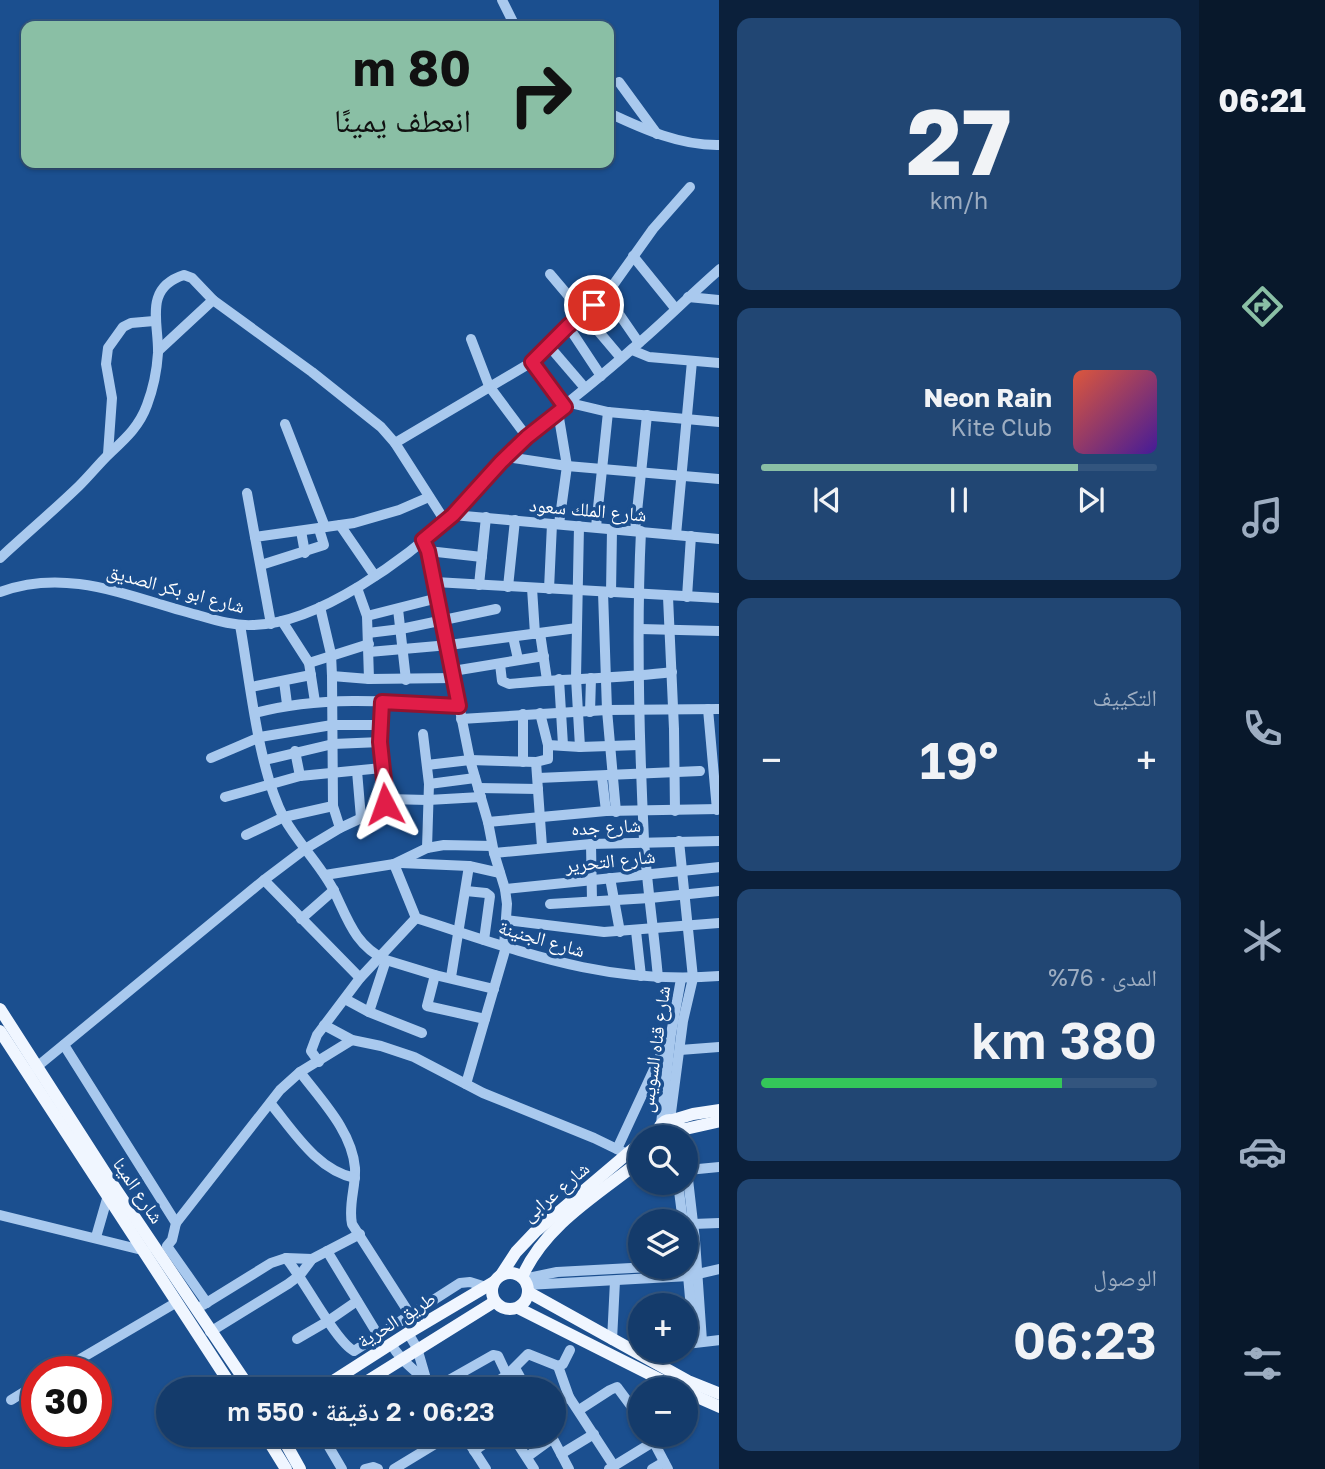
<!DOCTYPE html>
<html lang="ar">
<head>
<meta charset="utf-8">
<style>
  body { margin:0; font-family:"Golos Text","Noto Naskh Arabic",sans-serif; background:#214673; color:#f1f3f6; direction:rtl; height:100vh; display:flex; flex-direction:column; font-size:26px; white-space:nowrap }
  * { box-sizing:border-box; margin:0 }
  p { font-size:23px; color:#9dadc1 }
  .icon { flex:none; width:38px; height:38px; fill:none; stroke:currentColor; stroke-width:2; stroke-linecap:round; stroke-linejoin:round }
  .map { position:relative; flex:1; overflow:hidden; direction:ltr }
  .details { display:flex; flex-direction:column; gap:18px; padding:18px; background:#0b203b; width:480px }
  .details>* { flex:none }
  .guide { position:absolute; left:21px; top:21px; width:593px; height:147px; border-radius:14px; box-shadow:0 2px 5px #0004,0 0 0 2px #33557e; direction:rtl; background:#8abfa5; color:#111; overflow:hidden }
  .fabs { position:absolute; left:628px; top:1125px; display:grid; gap:14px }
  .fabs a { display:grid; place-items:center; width:70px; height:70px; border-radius:50%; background:#143b6b; box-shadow:0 2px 5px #0004,0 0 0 2px #33557e; font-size:35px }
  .speed { position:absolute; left:21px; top:1356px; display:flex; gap:14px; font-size:35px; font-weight:700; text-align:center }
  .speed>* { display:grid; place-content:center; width:91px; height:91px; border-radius:50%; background:#143b6b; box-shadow:0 2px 5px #0004,0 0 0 2px #33557e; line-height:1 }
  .speed .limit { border:10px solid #d22; background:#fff; color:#111 }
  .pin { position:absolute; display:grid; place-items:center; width:60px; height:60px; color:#fff; margin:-30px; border:4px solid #fff; border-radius:50%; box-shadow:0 2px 7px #0007 }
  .me { position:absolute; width:77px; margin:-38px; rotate:356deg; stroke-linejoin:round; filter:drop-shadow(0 0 5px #0008) }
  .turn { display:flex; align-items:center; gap:24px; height:147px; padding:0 28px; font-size:32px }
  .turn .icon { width:91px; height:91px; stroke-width:2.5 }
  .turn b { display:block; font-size:49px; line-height:60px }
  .big { font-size:52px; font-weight:600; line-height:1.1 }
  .details .widget { flex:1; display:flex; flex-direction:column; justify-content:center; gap:10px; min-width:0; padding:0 24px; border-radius:14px; background:#214673 }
  .details .dial { align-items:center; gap:0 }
  .dial b { font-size:91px; line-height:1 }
  .song { display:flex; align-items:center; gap:21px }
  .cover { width:84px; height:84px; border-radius:10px; background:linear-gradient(135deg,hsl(10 70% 55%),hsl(260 70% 35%)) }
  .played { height:7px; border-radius:4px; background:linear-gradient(90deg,#8abfa5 80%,#33557e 80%) }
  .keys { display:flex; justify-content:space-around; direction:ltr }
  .heat { display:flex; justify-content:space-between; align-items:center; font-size:38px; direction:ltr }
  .charge { height:10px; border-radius:5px; background:linear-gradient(90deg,#34c759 76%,#33557e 0) }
  .trip { position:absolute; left:156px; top:1377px; width:410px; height:70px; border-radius:35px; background:#143b6b; box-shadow:0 2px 5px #0004,0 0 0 2px #33557e; font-weight:600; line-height:70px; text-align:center; direction:rtl }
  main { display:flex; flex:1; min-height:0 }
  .menu { display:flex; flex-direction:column; width:126px; justify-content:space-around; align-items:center; background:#08182b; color:#9dadc1 }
  .menu .icon { width:49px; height:49px }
  .menu .active { color:#8abfa5 }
  .menu b { font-size:32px; color:#f1f3f6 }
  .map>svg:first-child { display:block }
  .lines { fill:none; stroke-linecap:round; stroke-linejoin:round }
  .minor { stroke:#a9c9ee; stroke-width:10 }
  .major { stroke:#f0f6ff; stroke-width:12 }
  .route-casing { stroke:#92132f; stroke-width:18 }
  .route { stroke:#e11d48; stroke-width:12 }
  .labels { text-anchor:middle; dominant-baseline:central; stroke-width:7; stroke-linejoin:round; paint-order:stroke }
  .street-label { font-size:19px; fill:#fff; stroke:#1b4f8f }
</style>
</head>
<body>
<main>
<nav class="menu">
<b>06:21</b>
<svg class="icon active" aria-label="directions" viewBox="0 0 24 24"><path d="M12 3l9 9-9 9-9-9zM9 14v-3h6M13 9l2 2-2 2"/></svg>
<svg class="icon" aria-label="music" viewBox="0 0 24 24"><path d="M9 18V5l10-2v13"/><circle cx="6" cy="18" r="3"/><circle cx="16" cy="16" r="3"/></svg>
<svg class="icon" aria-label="phone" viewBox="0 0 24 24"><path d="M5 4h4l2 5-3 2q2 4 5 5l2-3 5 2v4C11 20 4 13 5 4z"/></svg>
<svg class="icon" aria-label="climate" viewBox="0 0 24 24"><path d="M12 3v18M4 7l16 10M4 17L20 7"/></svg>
<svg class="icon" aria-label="car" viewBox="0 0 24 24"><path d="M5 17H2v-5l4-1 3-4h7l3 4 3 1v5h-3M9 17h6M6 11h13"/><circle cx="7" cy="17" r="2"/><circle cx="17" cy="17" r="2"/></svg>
<svg class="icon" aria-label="filters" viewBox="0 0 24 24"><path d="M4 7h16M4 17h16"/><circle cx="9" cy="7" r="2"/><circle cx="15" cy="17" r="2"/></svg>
</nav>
<section class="details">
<div class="widget dial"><b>27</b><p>km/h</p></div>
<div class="widget">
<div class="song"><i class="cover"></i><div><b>Neon Rain</b><p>Kite Club</p></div></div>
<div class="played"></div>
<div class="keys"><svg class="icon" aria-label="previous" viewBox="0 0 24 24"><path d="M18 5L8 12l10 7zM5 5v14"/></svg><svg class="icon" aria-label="pause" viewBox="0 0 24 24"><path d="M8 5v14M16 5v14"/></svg><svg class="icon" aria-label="next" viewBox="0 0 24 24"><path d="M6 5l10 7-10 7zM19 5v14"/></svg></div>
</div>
<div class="widget"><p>التكييف</p>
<div class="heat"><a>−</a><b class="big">19°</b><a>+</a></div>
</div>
<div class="widget"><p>المدى · 76%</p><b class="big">380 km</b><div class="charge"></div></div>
<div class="widget"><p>الوصول</p><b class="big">06:23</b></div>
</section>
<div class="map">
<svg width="720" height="1469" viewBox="0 0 720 1469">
  <rect width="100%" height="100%" fill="#1b4f8f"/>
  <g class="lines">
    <g class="minor">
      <polyline points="502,0 515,26"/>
      <polyline points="619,82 657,134"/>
      <path d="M609,113C643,129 681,146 720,145"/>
      <polyline points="633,256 675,308"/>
      <polyline points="550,274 621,358"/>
      <polyline points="606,295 639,343"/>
      <polyline points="688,297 720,300"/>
      <polyline points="568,326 601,376"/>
      <polyline points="471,339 489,386 527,437"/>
      <polyline points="549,346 585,388"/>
      <polyline points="632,350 649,357 720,363"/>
      <polyline points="158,351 213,300"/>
      <polyline points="532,362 565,407"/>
      <polyline points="570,403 608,412 720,422"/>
      <polyline points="558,412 567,466 559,524"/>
      <polyline points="285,424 325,527"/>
      <polyline points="395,443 532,362 568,326 606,295 653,229 690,187"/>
      <polyline points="108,454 112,398 106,364 108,348 123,327 131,323 154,321"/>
      <polyline points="507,457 567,466 720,479"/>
      <polyline points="247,493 255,537"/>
      <polyline points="453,515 720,539"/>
      <polyline points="340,525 375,576"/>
      <polyline points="579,526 576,678 580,747"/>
      <polyline points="596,527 608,412"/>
      <polyline points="301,531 305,553"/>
      <polyline points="635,531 647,415"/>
      <path d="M641,531C636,634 639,737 644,840C647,886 654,932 658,978"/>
      <polyline points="676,535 692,361"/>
      <polyline points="423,540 428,551 470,760 488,822 494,853 505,889 507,904 504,946"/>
      <polyline points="428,551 482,557"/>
      <path d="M0,558C26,534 53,511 79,486C89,476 98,465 108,455C125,439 139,427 147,405C153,389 157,369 158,353C159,323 143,288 184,275L192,278L213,300L312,372L381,427L395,443L445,521"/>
      <polyline points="261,565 324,545 319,529"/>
      <polyline points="435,582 720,598"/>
      <polyline points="479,585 486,517"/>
      <polyline points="508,587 515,520"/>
      <polyline points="357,588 367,616 369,679"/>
      <polyline points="532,588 535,634"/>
      <polyline points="549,589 552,524"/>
      <path d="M0,592C70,566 133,599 201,616C218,621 236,626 253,625C319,624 408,557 454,514C480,490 501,461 527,437C562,406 599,379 633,348C663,323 690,295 720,269"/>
      <polyline points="603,592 607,710 616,812"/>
      <polyline points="611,593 612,529"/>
      <polyline points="668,597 674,729 675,811"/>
      <polyline points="687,597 691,536"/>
      <polyline points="320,607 331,654 332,676 333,806 340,828"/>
      <polyline points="398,609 406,680"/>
      <polyline points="367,616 438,598"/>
      <polyline points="282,621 309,663 315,702"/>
      <polyline points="271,624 255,537 354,523 399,510 429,497"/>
      <path d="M240,625C250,681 258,769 284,818C298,843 319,863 333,889C347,917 354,945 386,960L435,975L494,989"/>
      <polyline points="640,629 720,631"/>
      <polyline points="368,633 401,629 496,609"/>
      <polyline points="540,633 547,680"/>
      <polyline points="513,637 518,659"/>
      <polyline points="369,652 449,645 577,628"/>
      <polyline points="309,663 369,644"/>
      <path d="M500,664L502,681L509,684C564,678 618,679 672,672"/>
      <polyline points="453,671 544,656"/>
      <polyline points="332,676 369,679 454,678"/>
      <polyline points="559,679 563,745"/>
      <polyline points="284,681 287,704"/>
      <polyline points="251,687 311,675"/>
      <polyline points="708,709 717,810"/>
      <polyline points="590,712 591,678"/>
      <path d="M255,713C321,695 391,701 459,706"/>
      <polyline points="540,713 548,745 580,747 639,745"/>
      <polyline points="523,714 523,762"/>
      <polyline points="461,719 607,710 720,709"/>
      <polyline points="423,734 429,784 427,848"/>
      <polyline points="295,751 300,776"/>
      <polyline points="211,758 260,737 332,725 381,725"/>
      <polyline points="265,760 333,744 381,742"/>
      <polyline points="536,762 542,847"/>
      <polyline points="427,765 470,760 536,762 548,759 548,745"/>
      <polyline points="357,771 361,818"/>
      <polyline points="602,777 606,811"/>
      <polyline points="538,778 700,771"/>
      <polyline points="429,784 475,778"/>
      <polyline points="478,788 538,789"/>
      <polyline points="225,797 300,776 382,768"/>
      <polyline points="386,799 428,800 481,797"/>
      <polyline points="488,822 606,811 720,809"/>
      <polyline points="246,835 284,817 333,806"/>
      <polyline points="591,844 592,901"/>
      <polyline points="494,853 591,844 720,841"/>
      <polyline points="401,863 469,866 500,873"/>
      <path d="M394,864L416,918C523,952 604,985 720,976"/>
      <polyline points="325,875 394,864 427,848 444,845 492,846"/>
      <polyline points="610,878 620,932"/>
      <polyline points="264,880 360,978"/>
      <polyline points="505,889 720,867"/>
      <polyline points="466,891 486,893 490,896 484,940"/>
      <polyline points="550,904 650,898 720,891"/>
      <polyline points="301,919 334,890"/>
      <polyline points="506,920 604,932 720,923"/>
      <polyline points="636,931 641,976"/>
      <polyline points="435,975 427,1006 485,1019"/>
      <polyline points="451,977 469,866"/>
      <polyline points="345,999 369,1012 422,1033"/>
      <polyline points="369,1012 386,960"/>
      <polyline points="324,1025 352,1040 381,1046 414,1057 483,1093 594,1138 627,1154"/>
      <polyline points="64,1045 176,1223 172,1240 167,1246 207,1303"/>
      <polyline points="680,1050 720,1047"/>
      <polyline points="319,1062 311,1051 317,1035 360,978 416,918"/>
      <polyline points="33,1070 264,880 305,849 340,828 381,809 386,799 381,742 382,702"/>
      <path d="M300,1072C321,1100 352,1131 355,1168C356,1187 348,1205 352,1224L411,1316"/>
      <polyline points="466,1084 506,947"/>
      <path d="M271,1104C294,1132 317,1170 355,1178"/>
      <polyline points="670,1120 683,1021 693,978 679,841"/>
      <polyline points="661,1124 671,1034 681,979"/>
      <polyline points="617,1149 668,1039"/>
      <polyline points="686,1162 695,1240 702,1341"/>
      <polyline points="688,1170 720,1167"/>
      <polyline points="678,1183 683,1222"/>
      <polyline points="0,1215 146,1251"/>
      <polyline points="176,1223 280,1090 300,1072 352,1040"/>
      <polyline points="693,1224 720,1223"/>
      <polyline points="96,1237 109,1192"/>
      <polyline points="327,1251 378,1335"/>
      <polyline points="686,1253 694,1343"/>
      <path d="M286,1258C303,1278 336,1342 354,1351L460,1283L470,1282L486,1287"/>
      <polyline points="523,1279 557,1272 650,1267"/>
      <polyline points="527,1285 689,1276 720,1269"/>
      <polyline points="203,1305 271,1263 286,1258 312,1259"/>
      <polyline points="210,1332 288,1284 300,1275 312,1259 360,1234"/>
      <polyline points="408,1333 417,1348 426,1379"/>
      <polyline points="297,1339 328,1321 357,1301"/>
      <polyline points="612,1340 615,1281"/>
      <path d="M391,1344C404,1366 419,1371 433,1390"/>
      <polyline points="686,1344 720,1340"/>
      <polyline points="558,1366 569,1397 614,1466"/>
      <polyline points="515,1368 527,1390"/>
      <polyline points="58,1372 177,1302"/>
      <polyline points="367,1381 373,1390"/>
      <polyline points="433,1389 493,1355 498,1356 507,1375"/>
      <polyline points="485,1390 507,1375 528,1354 558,1366 563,1364 570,1350"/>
      <polyline points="11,1400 37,1384"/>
      <polyline points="553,1405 569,1397"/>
      <polyline points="579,1410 610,1390 617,1387 640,1418"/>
      <polyline points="322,1435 342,1469"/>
      <polyline points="464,1435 486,1469"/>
      <polyline points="512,1435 534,1469"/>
      <polyline points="551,1435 569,1469"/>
      <polyline points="650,1435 668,1469"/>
      <polyline points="474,1451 497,1435"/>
      <polyline points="561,1454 594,1434"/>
      <polyline points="527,1457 553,1438"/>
      <polyline points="365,1469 373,1467 378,1469"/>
      <polyline points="394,1469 450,1435"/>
      <polyline points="609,1469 653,1442"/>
      <polyline points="652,1469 664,1462"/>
    </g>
    <g class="major">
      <polyline points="0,1009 115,1188 251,1390"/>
      <polyline points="0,1031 234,1390"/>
      <polyline points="673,1120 693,1114 720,1110"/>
      <polyline points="681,1130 720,1121"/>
      <polyline points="648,1138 659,1129"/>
      <path d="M661,1138L660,1126C666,1118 675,1118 680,1127L678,1138"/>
      <circle cx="510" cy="1291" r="18"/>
      <polyline points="501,1275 516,1252 535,1232 640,1143"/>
      <path d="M522,1277C545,1225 597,1195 640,1161"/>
      <polyline points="528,1292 688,1381 720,1394"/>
      <polyline points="518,1308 681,1390"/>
      <polyline points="319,1390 408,1333 494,1282"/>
      <polyline points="353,1390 494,1302"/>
      <polyline points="686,1392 720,1407"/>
      <polyline points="265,1435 286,1469"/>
      <polyline points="281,1435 300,1469"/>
    </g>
  </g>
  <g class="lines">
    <defs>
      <polyline id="route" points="385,804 386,799 380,742 382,702 459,706 428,551 423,540 453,515 501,462 527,437 565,407 532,362 568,326 594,305"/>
    </defs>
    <use href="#route" class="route-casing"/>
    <use href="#route" class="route"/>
  </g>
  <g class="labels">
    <g class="street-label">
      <text transform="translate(588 509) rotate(5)">شارع الملك سعود</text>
      <text transform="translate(176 588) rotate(15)">شارع ابو بكر الصديق</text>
      <text transform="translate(606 826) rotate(-3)">شارع جده</text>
      <text transform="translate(610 860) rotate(-6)">شارع التحرير</text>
      <text transform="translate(542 938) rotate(16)">شارع الجنينة</text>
      <text transform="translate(654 1049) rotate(-82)">شارع قناه السويس</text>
      <text transform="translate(139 1190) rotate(56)">شارع المينا</text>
      <text transform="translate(555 1191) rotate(-40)">شارع عرابى</text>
      <text transform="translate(396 1319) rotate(-32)">طريق الحرية</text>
    </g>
  </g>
</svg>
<div class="fabs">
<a><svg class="icon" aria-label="search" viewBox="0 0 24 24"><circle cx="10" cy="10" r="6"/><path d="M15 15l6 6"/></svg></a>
<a><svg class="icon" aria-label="layers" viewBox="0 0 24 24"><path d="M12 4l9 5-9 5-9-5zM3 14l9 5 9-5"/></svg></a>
<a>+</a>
<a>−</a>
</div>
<div class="speed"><div class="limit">30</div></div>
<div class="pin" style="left:594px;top:305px;background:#d93025"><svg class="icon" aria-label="arrive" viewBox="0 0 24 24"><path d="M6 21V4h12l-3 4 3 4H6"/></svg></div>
<svg class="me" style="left:385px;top:804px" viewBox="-20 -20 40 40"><path d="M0-17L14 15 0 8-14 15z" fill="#e11d48" stroke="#fff" stroke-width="4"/></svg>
<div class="trip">06:23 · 2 دقيقة · 550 m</div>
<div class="guide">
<div class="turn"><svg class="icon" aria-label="right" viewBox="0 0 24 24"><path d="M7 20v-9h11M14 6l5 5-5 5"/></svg><div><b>80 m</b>انعطف يمينًا</div></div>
</div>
</div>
</main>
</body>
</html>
